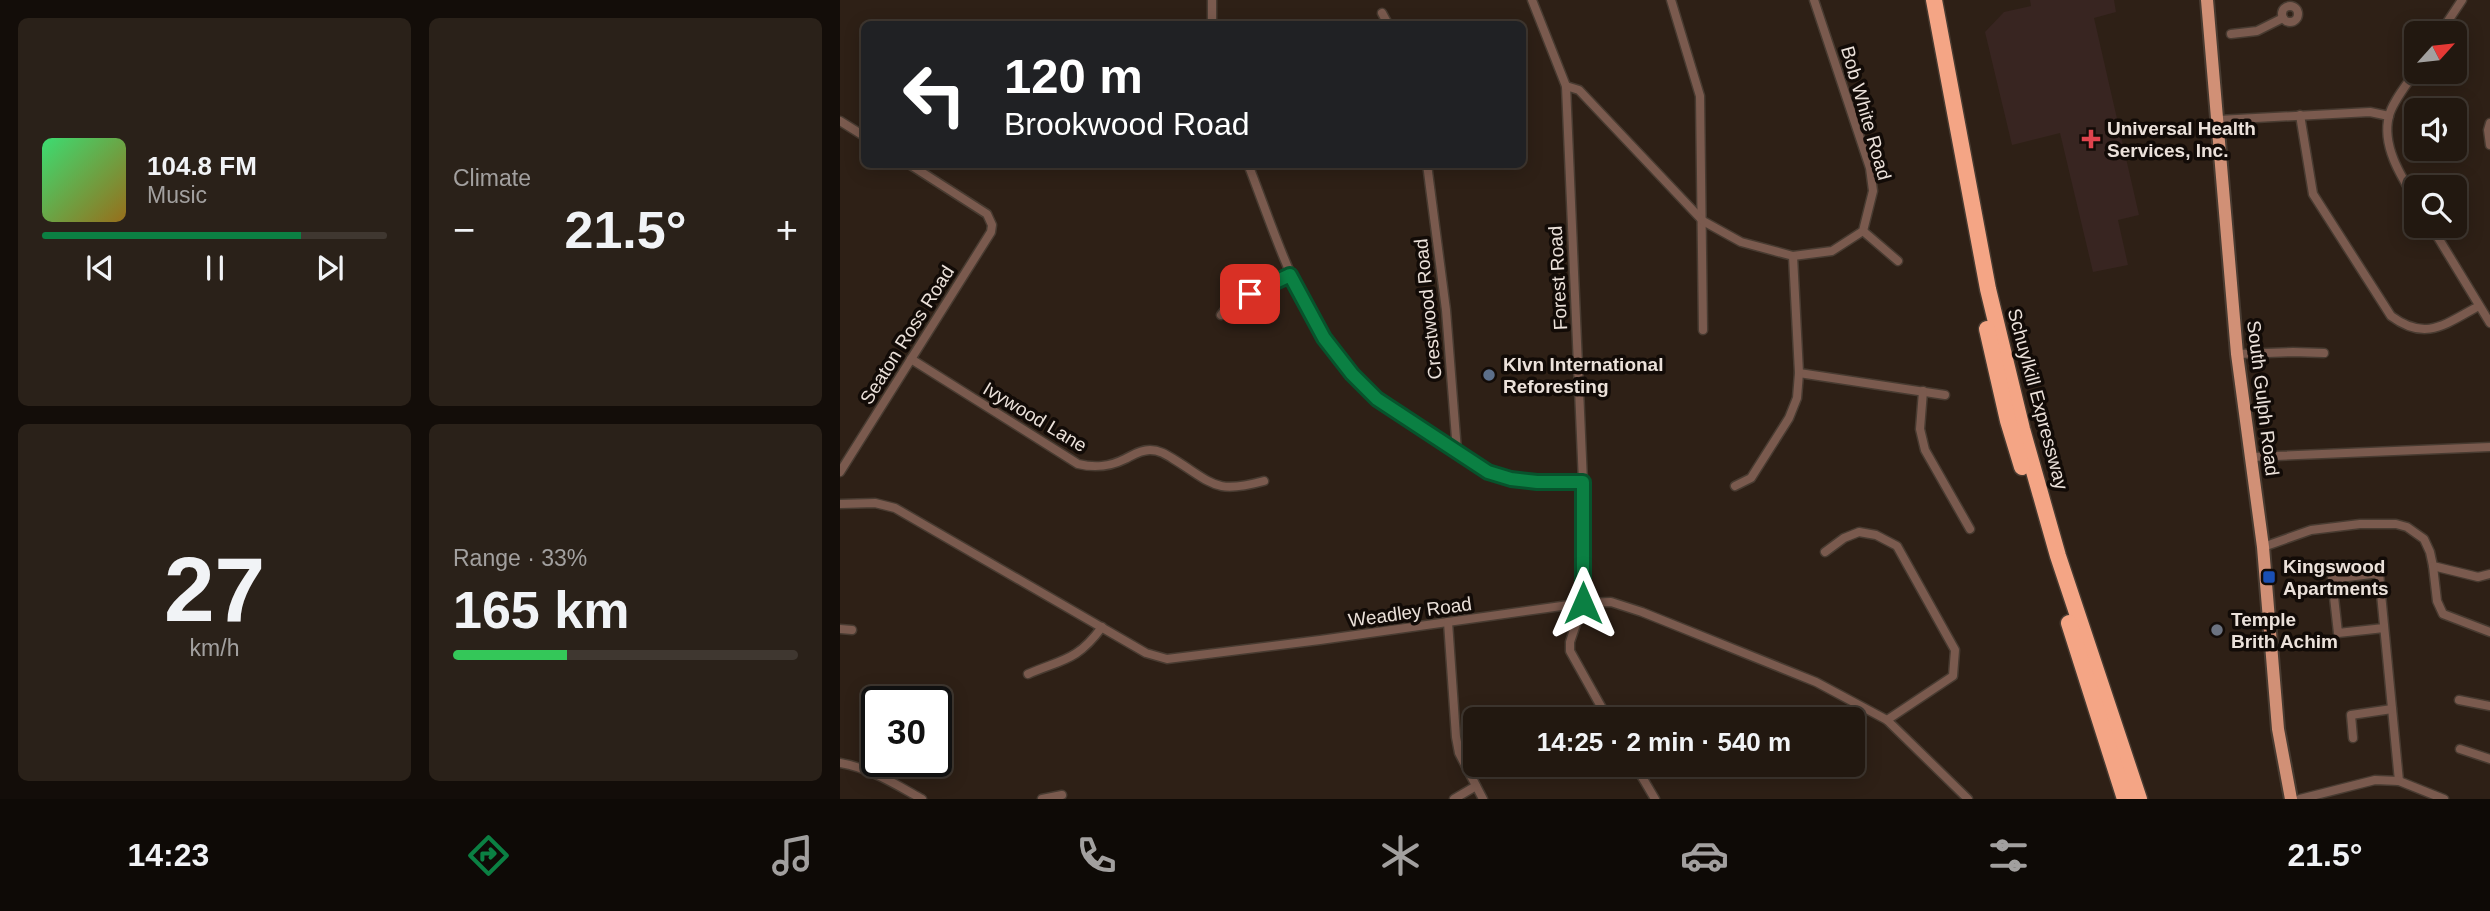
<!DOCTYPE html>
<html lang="en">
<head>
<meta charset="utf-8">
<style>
  body { margin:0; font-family:Helvetica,sans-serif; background:#2a2119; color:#f1f3f6; height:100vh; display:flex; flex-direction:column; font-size:26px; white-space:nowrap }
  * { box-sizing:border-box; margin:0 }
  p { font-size:23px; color:#a2a09f }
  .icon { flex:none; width:38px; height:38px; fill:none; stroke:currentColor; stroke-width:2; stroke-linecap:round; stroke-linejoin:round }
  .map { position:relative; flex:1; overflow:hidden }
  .sheet { display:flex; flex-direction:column; gap:18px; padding:18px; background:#130d09; width:840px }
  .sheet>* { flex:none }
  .guide { position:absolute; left:21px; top:21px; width:665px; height:147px; border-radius:10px; box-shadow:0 4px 18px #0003,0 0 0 2px #3f3730; background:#202124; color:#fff; overflow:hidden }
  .needle { width:46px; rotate:63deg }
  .buttons { position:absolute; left:1564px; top:21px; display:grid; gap:14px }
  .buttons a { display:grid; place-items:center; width:63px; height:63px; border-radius:10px; background:#221810; box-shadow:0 4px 18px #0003,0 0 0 2px #3f3730; font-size:35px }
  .speed { position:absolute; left:21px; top:686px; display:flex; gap:14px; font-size:35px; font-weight:700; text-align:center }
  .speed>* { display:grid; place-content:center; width:91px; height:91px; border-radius:50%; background:#221810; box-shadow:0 4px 18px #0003,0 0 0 2px #3f3730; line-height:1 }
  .speed .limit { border:4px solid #111; border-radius:10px; background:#fff; color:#111 }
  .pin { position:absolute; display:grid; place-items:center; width:60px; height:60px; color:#fff; margin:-30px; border-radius:14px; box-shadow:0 4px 10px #0006 }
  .me { position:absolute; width:77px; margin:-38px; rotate:0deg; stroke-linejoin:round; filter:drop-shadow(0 0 5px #0008) }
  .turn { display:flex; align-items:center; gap:24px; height:147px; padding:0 28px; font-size:32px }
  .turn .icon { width:91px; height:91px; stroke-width:2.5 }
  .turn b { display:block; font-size:49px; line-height:60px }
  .big { font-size:52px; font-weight:600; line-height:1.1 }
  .sheet .widget { flex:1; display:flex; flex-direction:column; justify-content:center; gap:10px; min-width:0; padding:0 24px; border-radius:10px; background:#2a2119 }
  .sheet .dial { align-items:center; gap:0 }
  .dial b { font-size:91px; line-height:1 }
  .song { display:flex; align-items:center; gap:21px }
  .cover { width:84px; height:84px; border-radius:10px; background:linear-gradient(135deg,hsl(140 70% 55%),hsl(40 70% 35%)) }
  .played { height:7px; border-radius:4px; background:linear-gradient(90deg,#0b8043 75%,#3f3730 75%) }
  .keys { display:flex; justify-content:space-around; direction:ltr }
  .heat { display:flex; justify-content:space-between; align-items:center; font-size:38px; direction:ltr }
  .charge { height:10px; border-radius:5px; background:linear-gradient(90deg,#34c759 33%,#3f3730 0) }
  .sheet .tiles { flex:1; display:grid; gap:18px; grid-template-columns:repeat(2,1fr) }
  .trip { position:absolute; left:623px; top:707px; width:402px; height:70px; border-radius:10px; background:#221810; box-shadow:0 4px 18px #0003,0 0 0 2px #3f3730; font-weight:600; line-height:70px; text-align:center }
  .dock { display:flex; height:112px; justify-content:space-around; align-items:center; background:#0e0a06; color:#a2a09f }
  .dock .icon { width:49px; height:49px }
  .dock .selected { color:#0b8043 }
  .dock b { font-size:32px; color:#f1f3f6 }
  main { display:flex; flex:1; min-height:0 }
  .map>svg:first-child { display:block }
  .medical { fill:#382521 }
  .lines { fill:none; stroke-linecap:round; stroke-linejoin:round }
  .street-casing { stroke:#483b31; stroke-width:11 }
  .primary-casing { stroke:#483b31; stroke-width:16 }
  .highway-casing { stroke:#483b31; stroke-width:19 }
  .street { stroke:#7a5a4e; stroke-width:8 }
  .primary { stroke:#d19076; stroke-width:12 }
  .highway { stroke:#f4a585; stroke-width:16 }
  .route-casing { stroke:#07532c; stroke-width:18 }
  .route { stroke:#0b8043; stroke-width:12 }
  .health-dot { fill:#e0444e; stroke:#120b07; stroke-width:2.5 }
  .service-dot { fill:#5c6f8a; stroke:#120b07; stroke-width:2.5 }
  .transit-dot { fill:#1a4fb4; stroke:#120b07; stroke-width:2.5 }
  .worship-dot { fill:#6b7280; stroke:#120b07; stroke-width:2.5 }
  .labels { text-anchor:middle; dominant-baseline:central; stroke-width:7; stroke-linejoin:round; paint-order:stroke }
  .street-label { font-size:19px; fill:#ebe1da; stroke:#120b07 }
  .poi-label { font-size:19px; font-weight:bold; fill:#ebe1da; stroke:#120b07; text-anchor:start }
</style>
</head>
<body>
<main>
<section class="sheet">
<div class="tiles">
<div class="widget">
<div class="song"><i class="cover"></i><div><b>104.8 FM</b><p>Music</p></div></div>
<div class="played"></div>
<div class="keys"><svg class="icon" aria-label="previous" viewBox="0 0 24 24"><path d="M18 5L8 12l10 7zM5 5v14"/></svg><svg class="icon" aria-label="pause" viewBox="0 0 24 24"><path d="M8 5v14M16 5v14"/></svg><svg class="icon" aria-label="next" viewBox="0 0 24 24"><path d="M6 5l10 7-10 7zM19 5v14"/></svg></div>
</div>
<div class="widget"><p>Climate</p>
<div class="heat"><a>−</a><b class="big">21.5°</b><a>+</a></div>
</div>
<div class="widget dial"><b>27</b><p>km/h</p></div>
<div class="widget"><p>Range · 33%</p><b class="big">165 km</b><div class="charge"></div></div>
</div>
</section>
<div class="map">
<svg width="1650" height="799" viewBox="0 0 1650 799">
  <rect width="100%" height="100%" fill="#2e2016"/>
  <polygon class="medical" points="1190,0 1274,0 1276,12 1254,18 1299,215 1278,220 1288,265 1253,272 1220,133 1172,145 1145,32 1164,12 1191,6"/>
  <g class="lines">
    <defs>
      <g id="street">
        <polyline points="692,0 726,86 743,482 743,603 730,642 730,651 768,719"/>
        <polyline points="831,0 860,96 863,330"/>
        <circle cx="1450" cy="14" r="8"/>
        <polyline points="542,13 548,24"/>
        <polyline points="372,24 372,0"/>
        <polyline points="1600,33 1622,0"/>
        <polyline points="1391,34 1417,31 1443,18"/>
        <path d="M1577,69C1569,82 1552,102 1549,116C1541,146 1562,178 1577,202"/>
        <polyline points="726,86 739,90 863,221 901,242 953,256 992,251 1023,231 1033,191 1030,168 974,0"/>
        <path d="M1460,115L1473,194L1551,316C1586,342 1605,324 1639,306"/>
        <polyline points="1378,120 1530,112 1549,116"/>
        <polyline points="0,121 24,136"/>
        <polyline points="1650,123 1648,130 1650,145"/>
        <path d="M408,164C440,246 467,341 537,400C555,414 576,426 595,438C612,448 630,464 649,472C678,485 712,482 743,482"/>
        <polyline points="587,164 606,310 617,451"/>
        <polyline points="1591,226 1650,323"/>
        <polyline points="1023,231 1058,261"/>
        <polyline points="381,315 389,304 451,275"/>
        <polyline points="1397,354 1453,352 1484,353"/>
        <path d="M71,359L238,464C255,468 269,467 285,459C293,455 300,450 310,450C320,450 327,455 335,460C375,485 376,494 424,481"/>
        <polyline points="959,373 1105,395"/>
        <polyline points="1083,391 1080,429 1085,450 1130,529"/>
        <polyline points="1411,457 1650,447"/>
        <polyline points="0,472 151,232 152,225 147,214 69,164"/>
        <polyline points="895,486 911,478 949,418 957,398 959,373 953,256"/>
        <polyline points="0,504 35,503 55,508 306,653 327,659 480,640 743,603 771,602 802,612 976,682 1047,720 1128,799"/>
        <polyline points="1423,547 1471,530 1520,524 1556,524 1567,527 1584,539 1590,552 1593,566 1638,577 1650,574"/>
        <polyline points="985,552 1004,538 1019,532 1036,535 1057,546 1115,650 1113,676 1047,720"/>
        <polyline points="1593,566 1597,601 1603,614 1650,632"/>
        <polyline points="608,622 616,737 619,753 643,799"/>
        <polyline points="1544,628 1498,633 1492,579 1539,573 1559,781"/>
        <polyline points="0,629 12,630"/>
        <path d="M188,674C223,659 237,661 262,627"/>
        <polyline points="1619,700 1650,706"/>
        <polyline points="1513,738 1511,715 1552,709"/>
        <polyline points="1620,749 1650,759"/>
        <path d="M0,763C30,768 55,784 82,799"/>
        <polyline points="795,765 815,799"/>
        <polyline points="202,799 222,795"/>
        <polyline points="614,799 636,786"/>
        <polyline points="1460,799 1535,780 1559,781 1604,799"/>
      </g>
      <polyline id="primary" points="1367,0 1397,354 1423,547 1438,729 1451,799"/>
      <g id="highway">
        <polyline points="1094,0 1148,289 1182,429 1218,556 1299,799"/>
        <polyline points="1147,329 1168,421 1182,467"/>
        <polyline points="1229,623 1285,799"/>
      </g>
    </defs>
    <use href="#street" class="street-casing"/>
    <use href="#primary" class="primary-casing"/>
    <use href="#highway" class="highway-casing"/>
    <use href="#street" class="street"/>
    <use href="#primary" class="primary"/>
    <use href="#highway" class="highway"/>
  </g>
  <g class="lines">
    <defs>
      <polyline id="route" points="410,294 450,275 484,338 512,374 537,399 648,472 671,479 697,482 743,482 743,603"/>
    </defs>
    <use href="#route" class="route-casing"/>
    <use href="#route" class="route"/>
  </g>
  <path class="health-dot" d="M1247.5 128.5h7v7h7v7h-7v7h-7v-7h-7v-7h7z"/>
  <circle class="service-dot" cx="649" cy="375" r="7"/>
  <rect class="transit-dot" x="1422" y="570" width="14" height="14" rx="3.5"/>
  <circle class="worship-dot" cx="1377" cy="630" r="7"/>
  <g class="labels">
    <g class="street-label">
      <text transform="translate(1026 113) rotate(74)">Bob White Road</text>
      <text transform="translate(718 278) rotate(-93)">Forest Road</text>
      <text transform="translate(588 309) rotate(-96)">Crestwood Road</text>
      <text transform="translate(67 335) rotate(-58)">Seaton Ross Road</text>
      <text transform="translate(1423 398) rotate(83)">South Gulph Road</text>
      <text transform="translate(1198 399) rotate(75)">Schuylkill Expressway</text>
      <text transform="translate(195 417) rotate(31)">Ivywood Lane</text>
      <text transform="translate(570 612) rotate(-8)">Weadley Road</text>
    </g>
    <g class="poi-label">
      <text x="1267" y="128">Universal Health<tspan x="1267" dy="22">Services, Inc.</tspan></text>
      <text x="663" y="364">Klvn International<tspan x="663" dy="22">Reforesting</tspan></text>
      <text x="1443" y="566">Kingswood<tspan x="1443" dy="22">Apartments</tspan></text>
      <text x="1391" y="619">Temple<tspan x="1391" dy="22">Brith Achim</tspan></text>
    </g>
  </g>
</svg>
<div class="buttons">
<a><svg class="needle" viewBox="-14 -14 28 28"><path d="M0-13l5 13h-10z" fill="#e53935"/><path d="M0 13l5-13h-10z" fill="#a2a09f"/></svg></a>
<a><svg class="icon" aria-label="sound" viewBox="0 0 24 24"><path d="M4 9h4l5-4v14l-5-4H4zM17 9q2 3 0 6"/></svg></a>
<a><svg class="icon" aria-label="search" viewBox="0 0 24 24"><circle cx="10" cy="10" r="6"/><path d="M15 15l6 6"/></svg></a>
</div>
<div class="speed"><div class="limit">30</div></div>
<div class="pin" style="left:410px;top:294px;background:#d93025"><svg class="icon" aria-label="arrive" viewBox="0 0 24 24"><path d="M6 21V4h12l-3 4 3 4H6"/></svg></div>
<svg class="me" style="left:743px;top:603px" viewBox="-20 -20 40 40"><path d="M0-17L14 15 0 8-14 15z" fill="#0b8043" stroke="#fff" stroke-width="4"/></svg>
<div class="trip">14:25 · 2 min · 540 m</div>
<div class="guide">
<div class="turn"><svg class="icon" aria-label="left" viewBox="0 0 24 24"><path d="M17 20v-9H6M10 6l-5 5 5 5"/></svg><div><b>120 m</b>Brookwood Road</div></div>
</div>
</div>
</main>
<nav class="dock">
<b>14:23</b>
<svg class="icon selected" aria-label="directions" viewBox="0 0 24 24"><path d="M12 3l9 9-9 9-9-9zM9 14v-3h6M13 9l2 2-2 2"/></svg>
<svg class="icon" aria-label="music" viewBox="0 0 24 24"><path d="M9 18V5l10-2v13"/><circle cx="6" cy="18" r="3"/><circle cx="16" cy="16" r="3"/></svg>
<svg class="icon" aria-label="phone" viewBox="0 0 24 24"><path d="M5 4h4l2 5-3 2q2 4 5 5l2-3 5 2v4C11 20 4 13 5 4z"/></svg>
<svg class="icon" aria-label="climate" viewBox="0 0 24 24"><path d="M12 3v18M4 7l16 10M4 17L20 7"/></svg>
<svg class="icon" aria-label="car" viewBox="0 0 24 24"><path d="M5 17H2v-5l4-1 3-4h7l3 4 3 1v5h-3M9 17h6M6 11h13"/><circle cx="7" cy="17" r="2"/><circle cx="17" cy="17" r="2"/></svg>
<svg class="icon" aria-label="filters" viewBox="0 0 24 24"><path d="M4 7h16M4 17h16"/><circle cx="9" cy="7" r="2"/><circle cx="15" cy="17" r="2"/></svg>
<b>21.5°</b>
</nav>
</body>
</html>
